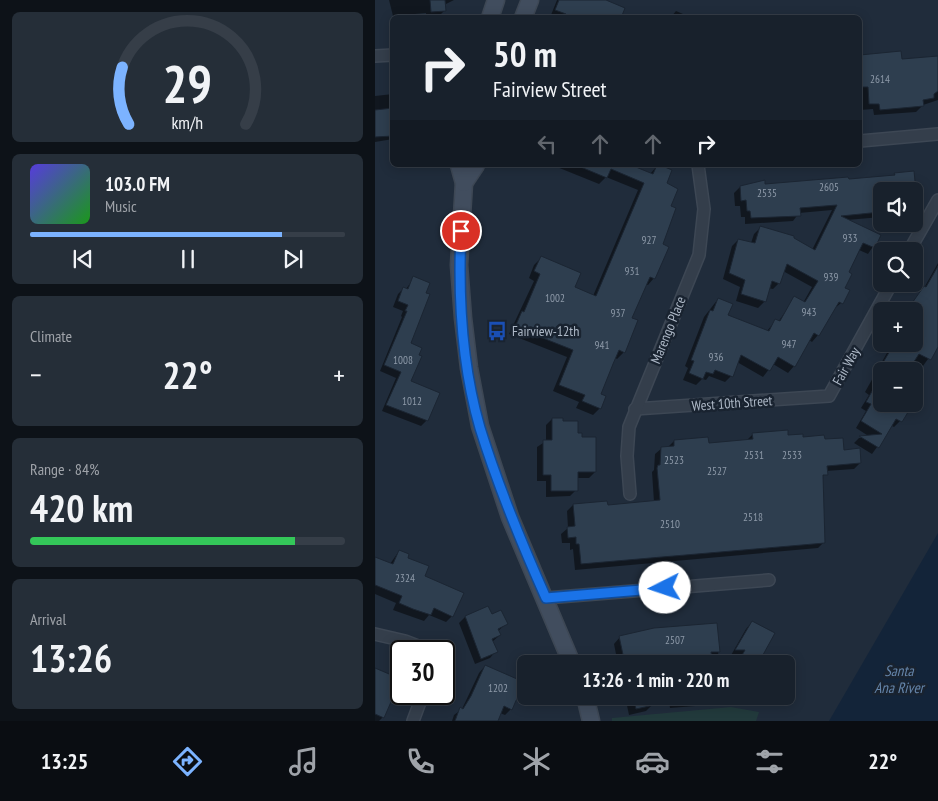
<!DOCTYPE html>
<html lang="en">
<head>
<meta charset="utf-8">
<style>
  body { margin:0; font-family:"PT Sans Narrow",sans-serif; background:#252e38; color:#f1f3f6; height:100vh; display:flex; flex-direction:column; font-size:19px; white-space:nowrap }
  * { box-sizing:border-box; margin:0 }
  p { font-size:16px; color:#9fa3a9 }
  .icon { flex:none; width:28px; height:28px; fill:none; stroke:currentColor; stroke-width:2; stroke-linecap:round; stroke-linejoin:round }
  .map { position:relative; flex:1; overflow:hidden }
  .side { display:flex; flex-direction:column; gap:12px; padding:12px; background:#0d1218; width:375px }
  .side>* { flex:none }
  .banner { position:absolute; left:15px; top:15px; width:472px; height:152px; border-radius:8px; box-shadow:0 2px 12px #0003,0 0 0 1px #363e48; background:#18212c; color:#f1f3f6; overflow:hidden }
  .tools { position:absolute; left:498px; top:182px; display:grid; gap:10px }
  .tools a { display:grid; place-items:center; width:50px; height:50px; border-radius:8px; background:#18212c; box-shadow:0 2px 12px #0003,0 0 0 1px #363e48; font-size:25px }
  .speed { position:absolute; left:15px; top:640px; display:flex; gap:10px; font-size:25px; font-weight:700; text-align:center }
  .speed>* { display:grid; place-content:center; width:65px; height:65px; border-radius:50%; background:#18212c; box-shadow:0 2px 12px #0003,0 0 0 1px #363e48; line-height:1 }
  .speed .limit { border:2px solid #111; border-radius:8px; background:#fff; color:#111 }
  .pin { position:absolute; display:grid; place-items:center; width:42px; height:42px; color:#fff; margin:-21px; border:2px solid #fff; border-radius:50%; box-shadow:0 1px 5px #0007 }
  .me { position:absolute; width:55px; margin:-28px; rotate:266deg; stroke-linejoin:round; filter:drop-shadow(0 0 4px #0008) }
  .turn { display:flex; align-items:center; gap:18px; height:105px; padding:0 20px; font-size:22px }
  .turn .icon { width:65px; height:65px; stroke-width:2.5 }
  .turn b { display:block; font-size:35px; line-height:42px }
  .lanes { display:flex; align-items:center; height:48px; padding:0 20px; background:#0003; justify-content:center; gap:25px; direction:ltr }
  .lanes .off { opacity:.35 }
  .big { font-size:38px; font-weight:700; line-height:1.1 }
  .side .widget { flex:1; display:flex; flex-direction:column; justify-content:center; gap:8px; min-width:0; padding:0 18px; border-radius:8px; background:#252e38 }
  .side .dial { align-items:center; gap:0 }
  .dial svg { height:130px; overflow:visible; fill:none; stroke:#363e48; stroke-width:7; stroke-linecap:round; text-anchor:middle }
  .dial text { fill:#f1f3f6; stroke:none }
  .song { display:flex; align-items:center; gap:15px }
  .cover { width:60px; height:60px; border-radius:8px; background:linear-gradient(135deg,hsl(250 70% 55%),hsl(120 70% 35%)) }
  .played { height:5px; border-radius:2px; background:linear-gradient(90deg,#7cb3ff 80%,#363e48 80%) }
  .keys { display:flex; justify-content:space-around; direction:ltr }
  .heat { display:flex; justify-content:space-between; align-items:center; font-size:28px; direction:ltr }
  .charge { height:8px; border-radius:4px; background:linear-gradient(90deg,#34c759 84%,#363e48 0) }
  .trip { position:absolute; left:142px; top:655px; width:278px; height:50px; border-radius:8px; background:#18212c; box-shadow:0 2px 12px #0003,0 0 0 1px #363e48; font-weight:700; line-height:50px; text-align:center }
  .dock { display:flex; height:80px; justify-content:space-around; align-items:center; background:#0a0d12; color:#9fa3a9 }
  .dock .icon { width:35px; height:35px }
  .dock .current { color:#7cb3ff }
  .dock b { font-size:22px; color:#f1f3f6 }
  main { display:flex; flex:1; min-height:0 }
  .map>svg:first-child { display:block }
  .green { fill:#223a3c }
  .water { fill:#132439 }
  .shadow { fill:#0007 }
  .building { fill:#2e3e4f; stroke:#1b2532 }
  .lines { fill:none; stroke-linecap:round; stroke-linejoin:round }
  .minor-casing { stroke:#3d4754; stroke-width:14 }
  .secondary-casing { stroke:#3d4754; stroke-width:19 }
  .minor { stroke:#343e4b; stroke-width:11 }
  .secondary { stroke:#414d5e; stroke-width:16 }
  .route-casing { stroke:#114b97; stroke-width:12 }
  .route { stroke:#1a73e8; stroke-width:9 }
  .labels { text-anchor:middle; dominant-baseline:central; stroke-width:5; stroke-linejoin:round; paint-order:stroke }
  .number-label { font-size:11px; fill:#8d99a8 }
  .street-label { font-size:14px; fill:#aeb9c7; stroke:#192330 }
  .poi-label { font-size:14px; fill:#aeb9c7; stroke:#192330; text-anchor:start }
  .water-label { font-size:15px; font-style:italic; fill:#6484a9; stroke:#192330 }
</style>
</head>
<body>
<main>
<section class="side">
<div class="widget dial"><svg viewBox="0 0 100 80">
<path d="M14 69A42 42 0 1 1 86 69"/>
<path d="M14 69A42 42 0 0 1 10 34" stroke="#7cb3ff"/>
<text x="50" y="56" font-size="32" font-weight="700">29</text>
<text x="50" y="72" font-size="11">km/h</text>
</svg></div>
<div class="widget">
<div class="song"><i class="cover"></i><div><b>103.0 FM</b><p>Music</p></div></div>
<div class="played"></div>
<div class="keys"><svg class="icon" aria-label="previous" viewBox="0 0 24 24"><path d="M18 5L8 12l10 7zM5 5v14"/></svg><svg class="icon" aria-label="pause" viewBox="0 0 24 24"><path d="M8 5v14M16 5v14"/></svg><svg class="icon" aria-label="next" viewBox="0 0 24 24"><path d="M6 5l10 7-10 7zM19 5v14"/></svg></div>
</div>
<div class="widget"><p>Climate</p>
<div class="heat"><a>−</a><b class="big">22°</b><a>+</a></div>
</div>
<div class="widget"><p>Range · 84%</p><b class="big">420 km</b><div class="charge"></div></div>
<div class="widget"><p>Arrival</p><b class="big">13:26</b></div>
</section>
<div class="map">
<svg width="563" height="721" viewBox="0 0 563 721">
  <rect width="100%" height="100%" fill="#202c3b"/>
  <polygon class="green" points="356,707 384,712 381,721 237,721 237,718"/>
  <polygon class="water" points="563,533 563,721 454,721"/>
  <g class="shadow">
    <polygon points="0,0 79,0 69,5 70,10 64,16 51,17 51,13 18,16 14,0"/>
    <polygon points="182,0 228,0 252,18 182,18 176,15"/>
    <polygon points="301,11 315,17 315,18 295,18"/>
    <polygon points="563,57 563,100 548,105 541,112 499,115 498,109 485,110 485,63"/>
    <polygon points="18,94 18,139 0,142 0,96"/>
    <polygon points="177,165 256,165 275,174 283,165 290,183 294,207 279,278 273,285 270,284 255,318 249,352 242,359 239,357 224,394 225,408 218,415 201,408 204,402 178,391 192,357 134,334 159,281 154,278 159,265 166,258 198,288 218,296 263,190 231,177 224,184"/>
    <polygon points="538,172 540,196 539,197 539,191 506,191 506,217 472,220 505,236 493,254 484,250 472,273 466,303 459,309 443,335 437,342 434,340 419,366 413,373 398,364 388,377 362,362 356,376 350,382 334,376 331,380 327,379 321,385 308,380 313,368 310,366 329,317 343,299 351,316 392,331 401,320 403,322 420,298 428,303 437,287 408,271 404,283 398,289 393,288 390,301 383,308 361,301 365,287 348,279 357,246 363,240 376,243 379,234 385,228 417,239 437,250 457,210 424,213 418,221 370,224 370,217 366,217 365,206 360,206 359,193 365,187 472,181 517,177 520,174"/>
    <polygon points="563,263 563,345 548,366 538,360 532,371 506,371 506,404 536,404 525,421 519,427 517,426 497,454 479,443 484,438 495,437 481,428 491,411 486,408 494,395 490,392 517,344 539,344 539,311 530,311 549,288"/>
    <polygon points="39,278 35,381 52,420 46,426 7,411 21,378 5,371 27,317 26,316 28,311 18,307 23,294 29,288 31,289"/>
    <polygon points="539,391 543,393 539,400"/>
    <polygon points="177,419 187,423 206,438 220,472 214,478 201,478 201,490 195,496 171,497 171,481 162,481 162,447 171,441 171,425"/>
    <polygon points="378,434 449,441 485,463 479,469 451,471 446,479 449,542 443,548 200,570 198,549 195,550 195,543 187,543 186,534 193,528 192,511 198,505 231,506 279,502 277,472 279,470 280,454 287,448 293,447 299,441 333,444 371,441"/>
    <polygon points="24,551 48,577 77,616 71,622 54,615 49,621 32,615 18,610 21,603 0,594 0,558 15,564"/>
    <polygon points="113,608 116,616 131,624 123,631 125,635 117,642 121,651 115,658 100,664 84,623 90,617"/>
    <polygon points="377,622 381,664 351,664 371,629"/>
    <polygon points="341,624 344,664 292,664 291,662 243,664 239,644 245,637"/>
    <polygon points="110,666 136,709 130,715 125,713 122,721 77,721 79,715 87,709 104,673"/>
    <polygon points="0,670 8,717 4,721 0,721"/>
    <polygon points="250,696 278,696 277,705 271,711 254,715"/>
    <polygon points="293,696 339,696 339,698 333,705 295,708"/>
    <polygon points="340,696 363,696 356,705"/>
  </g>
  <g class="building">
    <polygon points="55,0 70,0 71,11 56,12"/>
    <polygon points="184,0 231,0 250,8 246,18 190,18 191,14 180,10"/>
    <polygon points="526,51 527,59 563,56 563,91 559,94 559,98 548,100 549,106 505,110 504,104 494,104 493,87 485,87 485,55"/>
    <polygon points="18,108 18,136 0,137 0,110"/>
    <polygon points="201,165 256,165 278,174 282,165 285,165 297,170 292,183 303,189 296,206 301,208 288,244 294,247 280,279 275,277 257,318 263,320 250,353 244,350 238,364 226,394 231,396 226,409 207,401 210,395 184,385 198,350 140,327 147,311 149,312 165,274 159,271 166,256 206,273 200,287 221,296 269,183 236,169 232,178"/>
    <polygon points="539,171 541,191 506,191 506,212 466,216 506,235 500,248 488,243 474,272 477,274 470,288 475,290 468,304 464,302 444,336 439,333 420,367 403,357 395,371 366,355 358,377 340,370 338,374 331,372 328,379 314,373 319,361 316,360 335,310 338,311 343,298 358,304 353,315 394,331 400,319 405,321 419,296 430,302 443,281 412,264 405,284 397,281 391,302 366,294 370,280 354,273 363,239 380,243 385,226 419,236 419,238 440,250 462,205 425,208 426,216 376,218 375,211 372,211 371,200 366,201 365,186 390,180 390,184 473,177 474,179 520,175 519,173"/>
    <polygon points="563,266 563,347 556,360 544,354 533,371 503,371 519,344 539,344 539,311 534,311 537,307 535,306 549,286 551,287"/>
    <polygon points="38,276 55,283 51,293 55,294 36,343 47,348 44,355 47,356 36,381 65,393 53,421 11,405 26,372 9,365 32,311 30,311 33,305 23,301 28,287 33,289"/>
    <polygon points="506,375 506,404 538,404 527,422 521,419 504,448 484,436 507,434 486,421 496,404 491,402"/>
    <polygon points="177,418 188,418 188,421 203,421 203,433 207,433 207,437 221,437 221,472 203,472 203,491 176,491 176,475 168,475 168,440 177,440"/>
    <polygon points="413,430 413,435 428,434 428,437 449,435 450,439 468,438 469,450 485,448 486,463 452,466 453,475 448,475 450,543 206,564 204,544 201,544 201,537 193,538 192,527 200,526 198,504 232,501 233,505 285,500 282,468 283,465 285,465 286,447 299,446 299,440 333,437 334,443 378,439 377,433"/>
    <polygon points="24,550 34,554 33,558 54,566 50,576 89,593 78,617 59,608 56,615 38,609 24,603 27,596 0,585 0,557 18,564"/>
    <polygon points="113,606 117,614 126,610 133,624 123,629 126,635 117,639 123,652 106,659 90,616"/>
    <polygon points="377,621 400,633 383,664 362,664 370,650 360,650"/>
    <polygon points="342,623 345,652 336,652 338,664 298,664 297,656 268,660 268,664 250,664 244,636 279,628"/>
    <polygon points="110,665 149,682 137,710 129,706 123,721 80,721 85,707 88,709 96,696"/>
    <polygon points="0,668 26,679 9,718 0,714"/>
    <polygon points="258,696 296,696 297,701 261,709"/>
  </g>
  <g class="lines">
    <defs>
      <g id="minor">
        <polyline points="0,56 18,55"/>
        <polyline points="485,141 563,134"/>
        <polyline points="534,251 563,200"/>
        <polyline points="260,409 454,396 516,284"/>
        <polyline points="255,494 252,456 254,427 324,255 329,209 323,165"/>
        <polyline points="171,598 394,580"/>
        <polyline points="0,634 30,641 56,651"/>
        <polyline points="38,721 48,694"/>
      </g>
      <g id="secondary">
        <polyline points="115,18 121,0"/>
        <polyline points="148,18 155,0"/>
        <polyline points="84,165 89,183 84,265 88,318 94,368 105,426 135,517 197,664"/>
        <polyline points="89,183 101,165"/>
        <polyline points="210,696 216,721"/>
      </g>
    </defs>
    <use href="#minor" class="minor-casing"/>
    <use href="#secondary" class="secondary-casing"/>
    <use href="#minor" class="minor"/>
    <use href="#secondary" class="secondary"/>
  </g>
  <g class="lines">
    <defs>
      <path id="route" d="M86,231C83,295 87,366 105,428C123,486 146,542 171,598L290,588"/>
    </defs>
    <use href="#route" class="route-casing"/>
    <use href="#route" class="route"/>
  </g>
  <defs>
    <symbol id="bus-bare" viewBox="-9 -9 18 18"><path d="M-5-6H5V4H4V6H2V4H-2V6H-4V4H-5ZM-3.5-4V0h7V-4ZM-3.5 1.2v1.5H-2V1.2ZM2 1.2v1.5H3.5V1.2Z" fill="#1a4fb4" stroke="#192330" stroke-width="2.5" paint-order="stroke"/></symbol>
  </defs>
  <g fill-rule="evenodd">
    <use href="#bus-bare" x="108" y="317" width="28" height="28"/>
  </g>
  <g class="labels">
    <g class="number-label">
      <text x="505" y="79">2614</text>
      <text x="454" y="187">2605</text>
      <text x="392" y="193">2535</text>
      <text x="475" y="238">933</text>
      <text x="274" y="240">927</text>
      <text x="257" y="271">931</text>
      <text x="456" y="277">939</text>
      <text x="180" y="298">1002</text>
      <text x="434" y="312">943</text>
      <text x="243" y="313">937</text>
      <text x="414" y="344">947</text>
      <text x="227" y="345">941</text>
      <text x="341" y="357">936</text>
      <text x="28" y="360">1008</text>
      <text x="37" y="401">1012</text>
      <text x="379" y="455">2531</text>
      <text x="417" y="455">2533</text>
      <text x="299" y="460">2523</text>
      <text x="342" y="471">2527</text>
      <text x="378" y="517">2518</text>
      <text x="295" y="524">2510</text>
      <text x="30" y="578">2324</text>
      <text x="300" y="640">2507</text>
      <text x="123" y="688">1202</text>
    </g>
    <g class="street-label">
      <text transform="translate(293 330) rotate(-68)">Marengo Place</text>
      <text transform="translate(471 366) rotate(-61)">Fair Way</text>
      <text transform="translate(357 403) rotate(-4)">West 10th Street</text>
    </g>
    <g class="poi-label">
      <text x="137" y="331">Fairview-12th</text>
    </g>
    <g class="water-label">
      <text x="524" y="670">Santa<tspan x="524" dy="17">Ana River</tspan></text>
    </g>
  </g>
</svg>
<div class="tools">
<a><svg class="icon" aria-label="sound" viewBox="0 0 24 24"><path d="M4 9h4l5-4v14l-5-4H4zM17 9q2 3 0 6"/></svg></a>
<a><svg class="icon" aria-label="search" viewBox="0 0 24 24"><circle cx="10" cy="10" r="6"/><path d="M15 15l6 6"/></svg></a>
<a>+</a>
<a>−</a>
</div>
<div class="speed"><div class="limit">30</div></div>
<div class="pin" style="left:86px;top:231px;background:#d93025"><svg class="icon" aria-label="arrive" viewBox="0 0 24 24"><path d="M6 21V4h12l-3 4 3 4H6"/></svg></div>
<svg class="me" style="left:290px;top:588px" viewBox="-20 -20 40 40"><circle r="19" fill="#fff"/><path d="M0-13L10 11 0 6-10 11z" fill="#1a73e8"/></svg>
<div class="trip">13:26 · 1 min · 220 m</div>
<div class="banner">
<div class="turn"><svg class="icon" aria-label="right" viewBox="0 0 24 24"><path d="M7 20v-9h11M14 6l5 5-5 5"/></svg><div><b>50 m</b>Fairview Street</div></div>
<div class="lanes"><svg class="icon off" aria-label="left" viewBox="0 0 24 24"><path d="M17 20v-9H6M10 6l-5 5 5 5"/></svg><svg class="icon off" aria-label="ahead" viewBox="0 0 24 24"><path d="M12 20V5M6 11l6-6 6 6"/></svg><svg class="icon off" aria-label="ahead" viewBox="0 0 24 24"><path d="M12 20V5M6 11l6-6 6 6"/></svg><svg class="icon" aria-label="right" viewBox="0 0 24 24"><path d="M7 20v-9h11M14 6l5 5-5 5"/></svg></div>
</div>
</div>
</main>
<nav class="dock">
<b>13:25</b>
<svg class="icon current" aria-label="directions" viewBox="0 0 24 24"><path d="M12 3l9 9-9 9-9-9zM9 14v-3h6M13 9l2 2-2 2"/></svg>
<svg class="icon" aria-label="music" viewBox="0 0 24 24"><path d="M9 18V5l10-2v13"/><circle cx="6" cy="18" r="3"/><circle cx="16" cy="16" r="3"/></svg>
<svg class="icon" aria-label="phone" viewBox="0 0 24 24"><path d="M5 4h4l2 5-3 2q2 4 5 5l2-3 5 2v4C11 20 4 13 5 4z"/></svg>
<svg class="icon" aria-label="climate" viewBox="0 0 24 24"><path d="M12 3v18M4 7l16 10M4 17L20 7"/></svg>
<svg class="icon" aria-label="car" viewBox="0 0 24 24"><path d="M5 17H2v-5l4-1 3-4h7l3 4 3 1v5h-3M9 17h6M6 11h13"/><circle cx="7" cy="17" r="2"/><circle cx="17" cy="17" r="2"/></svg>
<svg class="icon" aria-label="filters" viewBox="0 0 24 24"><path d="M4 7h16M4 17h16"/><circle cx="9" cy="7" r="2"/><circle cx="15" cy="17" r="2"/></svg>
<b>22°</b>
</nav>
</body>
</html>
